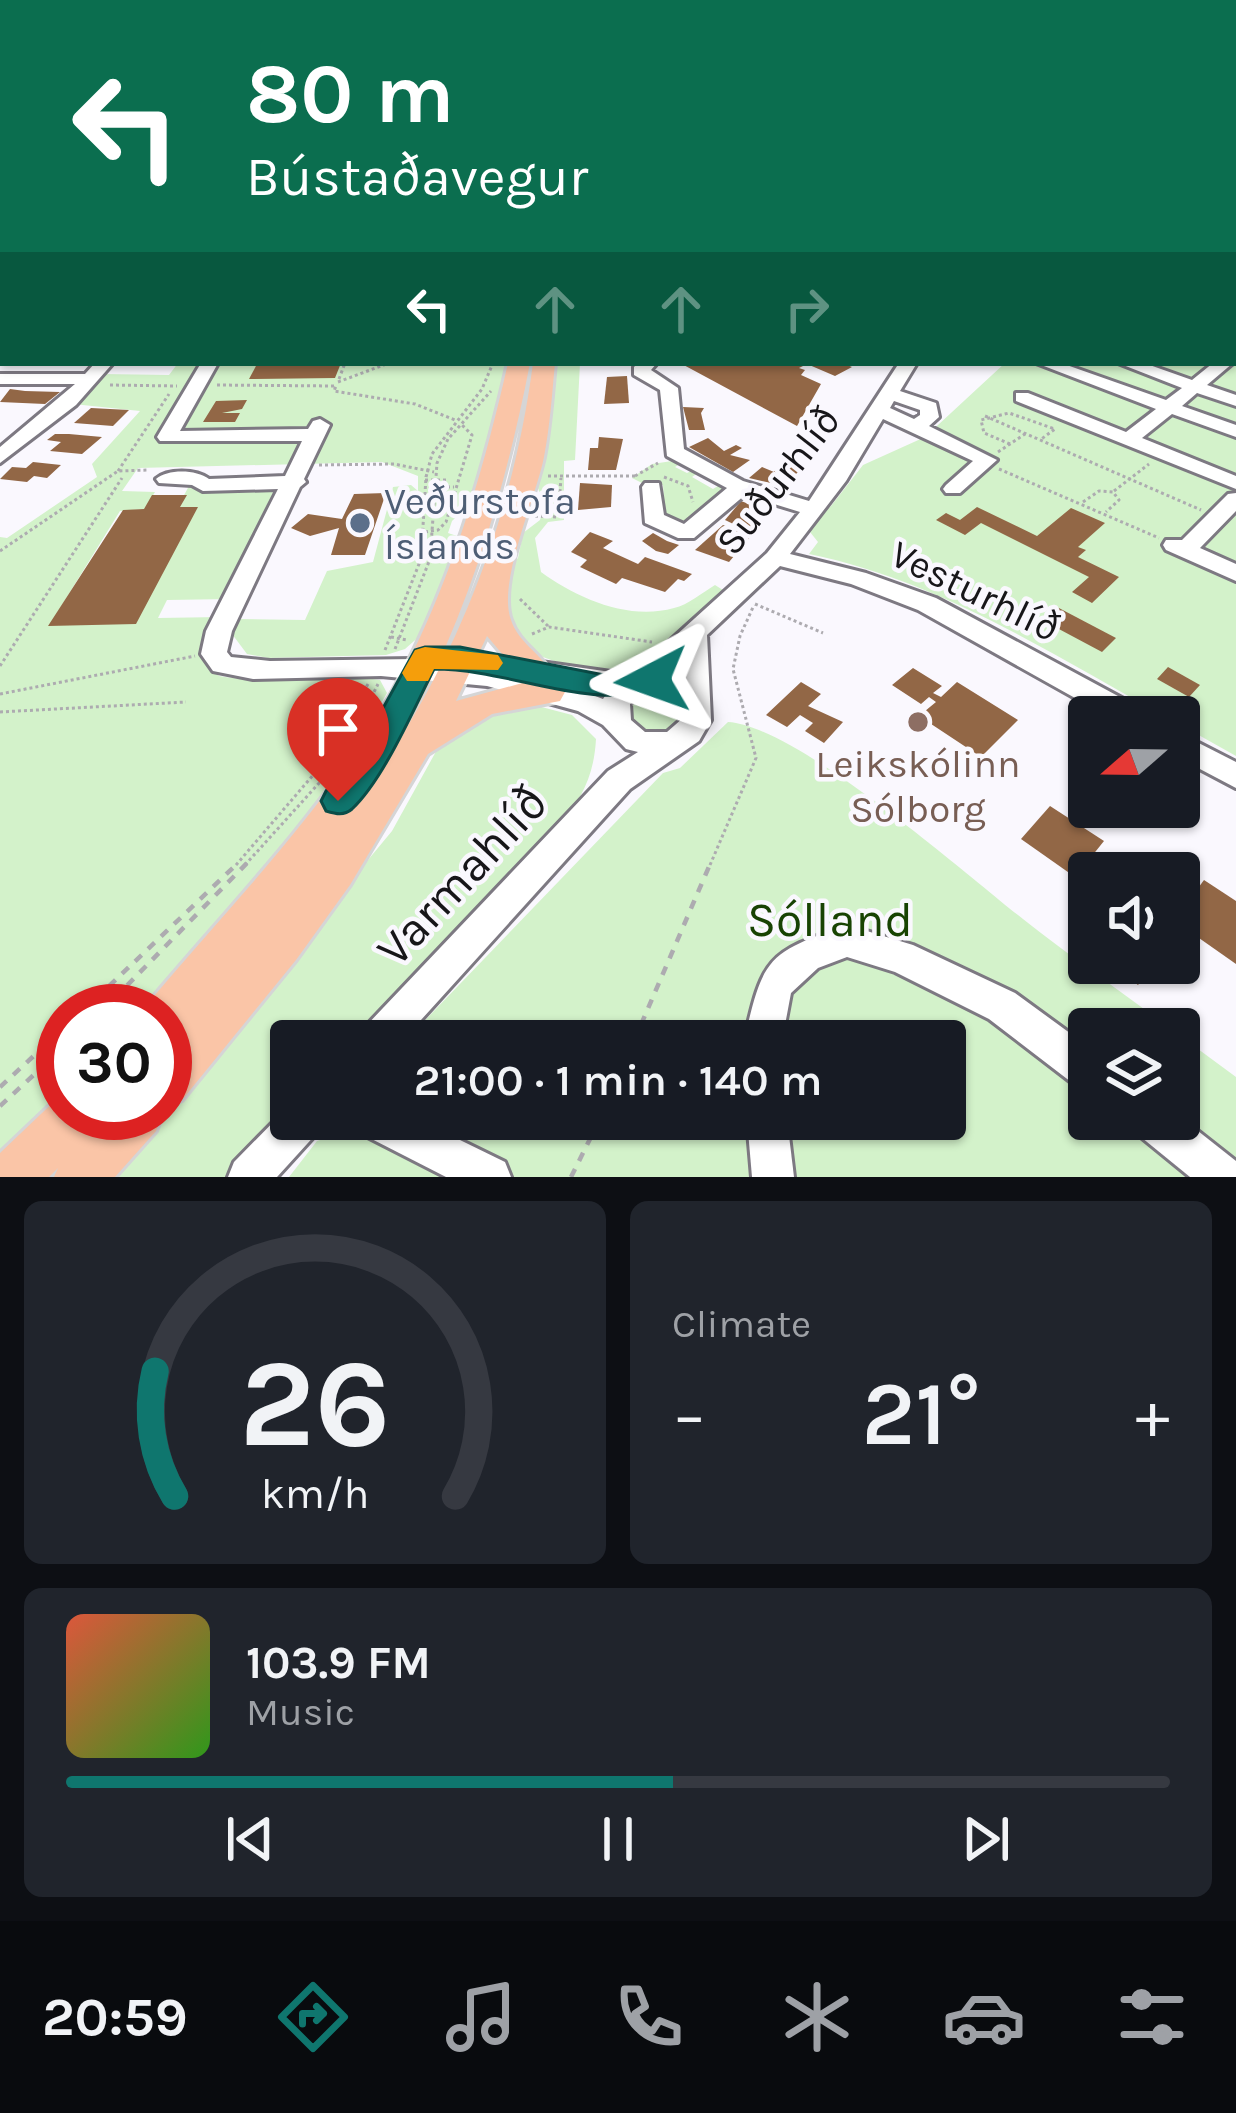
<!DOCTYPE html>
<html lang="en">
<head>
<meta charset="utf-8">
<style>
  body { margin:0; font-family:Karla,sans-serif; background:#20242c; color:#f1f3f6; height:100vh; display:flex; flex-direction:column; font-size:45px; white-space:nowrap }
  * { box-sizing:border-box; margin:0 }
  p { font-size:39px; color:#9ea1a6 }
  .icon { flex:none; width:66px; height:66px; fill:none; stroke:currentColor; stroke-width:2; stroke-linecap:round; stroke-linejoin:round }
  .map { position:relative; height:1177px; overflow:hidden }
  .drawer { display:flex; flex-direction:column; gap:24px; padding:24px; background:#0d0f14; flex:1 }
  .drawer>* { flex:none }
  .banner { position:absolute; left:0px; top:0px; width:1236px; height:366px; box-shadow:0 3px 9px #0004; background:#0b6e4f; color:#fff; overflow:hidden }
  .needle { width:78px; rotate:250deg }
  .buttons { position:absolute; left:1068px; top:696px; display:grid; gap:24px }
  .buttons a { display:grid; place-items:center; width:132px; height:132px; border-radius:12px; background:#171b24; box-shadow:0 3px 9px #0004; font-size:60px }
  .speed { position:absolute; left:36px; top:984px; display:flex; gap:24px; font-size:60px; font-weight:700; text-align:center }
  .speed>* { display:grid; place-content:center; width:156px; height:156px; border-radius:50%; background:#171b24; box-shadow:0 3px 9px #0004; line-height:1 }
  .speed .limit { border:18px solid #d22; background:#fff; color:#111 }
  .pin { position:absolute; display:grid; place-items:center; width:102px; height:102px; color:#fff; margin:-123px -51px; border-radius:50% 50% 50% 0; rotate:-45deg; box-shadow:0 0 12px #0007 }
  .pin .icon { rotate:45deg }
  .me { position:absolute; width:132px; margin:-66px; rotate:266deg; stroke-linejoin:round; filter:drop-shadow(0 0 9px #0008) }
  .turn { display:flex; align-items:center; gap:42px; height:252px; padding:0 48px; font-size:54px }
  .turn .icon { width:156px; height:156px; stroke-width:2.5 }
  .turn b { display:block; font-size:84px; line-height:102px }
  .lanes { display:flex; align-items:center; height:114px; padding:0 48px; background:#0003; justify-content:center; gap:60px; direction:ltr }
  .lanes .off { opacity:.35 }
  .big { font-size:90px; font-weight:600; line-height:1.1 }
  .drawer .tile { flex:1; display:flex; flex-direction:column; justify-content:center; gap:18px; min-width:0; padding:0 42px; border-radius:18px; background:#20242c }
  .drawer .dial { align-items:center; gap:0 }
  .dial svg { height:312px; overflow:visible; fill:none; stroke:#363941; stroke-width:7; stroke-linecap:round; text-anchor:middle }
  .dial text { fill:#f1f3f6; stroke:none }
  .song { display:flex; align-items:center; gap:36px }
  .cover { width:144px; height:144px; border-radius:18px; background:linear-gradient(135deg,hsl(10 70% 55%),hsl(110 70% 35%)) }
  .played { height:12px; border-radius:6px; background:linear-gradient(90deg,#0f766e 55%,#363941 55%) }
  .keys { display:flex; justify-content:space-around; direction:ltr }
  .heat { display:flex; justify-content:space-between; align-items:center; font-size:66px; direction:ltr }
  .drawer .tiles { flex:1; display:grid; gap:24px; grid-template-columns:1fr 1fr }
  .tile:last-child { grid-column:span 2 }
  .trip { position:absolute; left:270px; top:1020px; width:696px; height:120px; border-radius:12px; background:#171b24; box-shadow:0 3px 9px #0004; font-weight:600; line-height:120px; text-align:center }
  .dock { display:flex; height:192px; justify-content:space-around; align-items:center; background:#090b0e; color:#9ea1a6 }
  .dock .icon { width:84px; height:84px }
  .dock .active { color:#0f766e }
  .dock b { font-size:54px; color:#f1f3f6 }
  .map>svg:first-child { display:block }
  .green { fill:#d3f2ca }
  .building { fill:#926746 }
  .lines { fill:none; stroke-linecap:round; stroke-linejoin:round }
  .minor-casing { stroke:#7d7982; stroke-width:6 }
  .major-casing { stroke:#d5d5d6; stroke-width:6 }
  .path-far1 { stroke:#adabb0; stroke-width:3; stroke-dasharray:3 3; stroke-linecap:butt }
  .path { stroke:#adabb0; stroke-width:4.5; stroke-dasharray:9 9; stroke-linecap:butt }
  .minor { fill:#fff; fill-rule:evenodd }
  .major { fill:#fac5a7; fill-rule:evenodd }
  .route { fill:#0f766e; stroke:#0a4d48; stroke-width:3 }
  .slow { fill:#f59e0b }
  .service-dot { fill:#5c6f8a; stroke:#faf8fe; stroke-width:4.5 }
  .education-dot { fill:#8d6e63; stroke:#faf8fe; stroke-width:4.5 }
  .labels { text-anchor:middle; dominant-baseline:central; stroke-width:9; stroke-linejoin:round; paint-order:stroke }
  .street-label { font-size:39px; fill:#171619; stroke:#faf8fe }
  .service-label { font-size:39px; fill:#4e5e75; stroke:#faf8fe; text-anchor:start }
  .education-label { font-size:39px; fill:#785e54; stroke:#faf8fe }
  .near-street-label { font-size:48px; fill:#171619; stroke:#faf8fe }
  .near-park-label { font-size:48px; fill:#184303; stroke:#faf8fe }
</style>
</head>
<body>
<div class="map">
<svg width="1236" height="1177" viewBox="0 0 1236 1177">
  <rect width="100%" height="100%" fill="#faf8fe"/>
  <g class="green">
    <path d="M1236,191V756L1179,724V717H1166C1052,654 938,580 809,554L818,542L810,532L815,518L831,506L863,465L925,437L1005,363H1233Z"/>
    <path d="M178,363H508L477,498L452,521L448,533L457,536L461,547L422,634L405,649L386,655L268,658L247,654L232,634L237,619L305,620L327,571L373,562L393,487L411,485L418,491V476L382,462L138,468L122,491L155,492L145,509L120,511L49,626L177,508L189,486H284L230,599L167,600L158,618L221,617L212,668L219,676C273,686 327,672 380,680L387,693C322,811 233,911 144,1011H63V1101L0,1168V537L7,538L97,477L92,464L140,411L73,404L101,374L169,375Z"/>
    <path d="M551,363H580L575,460L564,461V520L548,522L535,538L541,572C577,598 628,621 674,608C688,605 703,592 715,585L726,592C698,615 669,647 637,663C610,678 518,662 508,629C503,613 506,588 506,572L518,558L523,533L540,520L544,507L537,485Z"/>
    <polygon points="679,460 683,462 675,467 687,473 695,469 699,472 692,477 713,489 721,484 730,490 687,524 665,515 663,485 646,485 632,478 652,464"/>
    <polygon points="665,689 685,705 684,721 670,732 641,731 628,719 626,704 636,692"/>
    <path d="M534,705L572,715L596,739C594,777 581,798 560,828L365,1041H291V1117L232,1177H103L158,1113H165V1105L392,831L444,737L459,720Z"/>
    <path d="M728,722C797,726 962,871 1023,919C1071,957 1122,992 1171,1029H1089V1119H1179V1035L1236,1077V1177H289L317,1141L332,1136L346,1119H945V1041H405L663,773L680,768Z"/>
  </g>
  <g class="building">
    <polygon points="341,363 335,378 249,379 257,364"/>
    <polygon points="680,363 842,363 852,367 835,376 807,364 799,368 805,370 801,375 821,384 797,426"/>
    <polygon points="627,376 629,403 604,404 607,377"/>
    <polygon points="10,389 25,391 60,392 45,404 0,402"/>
    <polygon points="247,400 242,409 222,413 240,413 235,422 203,422 216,401"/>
    <polygon points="683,407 704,408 701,413 705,430 689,430"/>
    <polygon points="91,408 129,410 113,426 74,423"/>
    <polygon points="55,434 69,434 102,437 82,454 50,451 61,442 47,440"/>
    <polygon points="599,437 623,439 616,470 588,470 590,448 598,448"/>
    <polygon points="708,438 724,451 736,445 742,448 730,455 750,460 733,472 689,447"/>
    <polygon points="33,462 61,465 47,478 34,476 27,482 0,479 12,467 26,468"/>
    <polygon points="782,463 800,470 784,486 749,478 762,467 774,472"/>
    <polygon points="580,483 612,485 611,507 578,510"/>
    <polygon points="386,493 365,555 331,555 339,528 310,536 291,528 308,514 342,519 354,494"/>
    <polygon points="152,495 187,495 180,507 198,507 136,624 48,626 123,510 144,509"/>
    <polygon points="741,501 770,512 746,530 725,520"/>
    <polygon points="977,507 1037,536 1071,508 1105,523 1078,547 1086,550 1078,557 1119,577 1092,603 1072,592 1089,577 981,523 965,535 936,520 946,513 960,520"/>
    <polygon points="723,525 751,536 729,562 695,550"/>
    <polygon points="590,532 613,541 603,548 638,564 645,557 692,574 684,581 678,579 665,592 622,578 616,584 580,567 587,560 571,552"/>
    <polygon points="653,533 667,541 679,545 668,554 656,551 642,541"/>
    <polygon points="1057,607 1116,638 1102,652 1042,620"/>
    <polygon points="1168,667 1200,685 1189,697 1157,679"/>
    <polygon points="913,668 942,686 933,693 941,697 957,682 1018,720 981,757 919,716 936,702 929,697 921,704 892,685"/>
    <polygon points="801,682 821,694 808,706 843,722 824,743 805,731 813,723 800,715 787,727 766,715"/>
    <polygon points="1050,806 1104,841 1075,877 1021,839"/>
    <polygon points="1204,880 1236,901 1236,964 1179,924 1179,914"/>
    <polygon points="1110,963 1155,963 1138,985"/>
  </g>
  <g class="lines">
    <defs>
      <g id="minor">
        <polygon points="1233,192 1236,193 1236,201 1233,200"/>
        <rect x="0" y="203" width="3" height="8"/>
        <polygon points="1236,255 1236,264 1233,265 1233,256"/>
        <polygon points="0,274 3,274 0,283"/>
        <polygon points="3,306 3,318 0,319 0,307"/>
        <polygon points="1233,326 1236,327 1236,337 1233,336"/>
        <polygon points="95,363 113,363 76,405 0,463 0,447 75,384 0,384 0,374 85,374"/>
        <path d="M201,363L217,365L180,431L308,429L313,421L320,419L330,425L304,479L306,482L300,487L232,631L227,652L231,657L270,661L415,659L515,671L518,663L527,660L632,675L767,553L800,512L745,495L694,538H678L645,523L642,487L645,483H659L664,515L684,524L727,488L667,456L660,390L634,375V367L638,363H657L651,370L678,388L684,449L743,481L809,501L899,363H917L900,391L936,403L939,417L929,426L997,460L960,493H946L943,489L946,485L973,461L883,419L846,481L790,554L866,573L936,598L1142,709L1146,717H1109L918,610L851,584L780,566L707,635L711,720L699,741L630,789L402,1041H358L364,1028L608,771L638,752L626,749L603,725L578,711L487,686L381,676L253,679L213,671L201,654L206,631L278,489L203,491L192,485L159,483L156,479C167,469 196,469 209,479L285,476L302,441H160L157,437ZM894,401L920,410V415L914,419L890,408ZM683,659V678L668,672ZM574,688L607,693L603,699ZM661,691C676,698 684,701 683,718L667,732H645L631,720L630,704L641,693Z"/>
        <polygon points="1036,363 1061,363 1166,400 1182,388 1118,363 1144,363 1192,380 1213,363 1233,363 1207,385 1236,395 1236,406 1197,393 1182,406 1236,425 1236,437 1172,414 1142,438 1236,476 1236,489 1016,401 1016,393 1028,393 1126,432 1156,409"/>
        <polygon points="1236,493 1236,511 1200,548 1236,564 1236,581 1166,550 1163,545 1166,540 1182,540 1228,494"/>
        <polygon points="1179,733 1236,762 1236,788 1179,758"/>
        <path d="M847,925L913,945L1015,993L1089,1047V1090L1075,1085L989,1019L895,972L847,957L818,968L791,993L782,1041H744C763,958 766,953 847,925Z"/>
        <polygon points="291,1104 291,1119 323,1119 317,1133 277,1177 228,1177 234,1162"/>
        <polygon points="1179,1116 1236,1161 1236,1177 1190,1177 1136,1133 1130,1119"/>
        <polygon points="354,1119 417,1119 505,1162 511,1177 446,1177 360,1133"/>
        <polygon points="747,1119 787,1119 794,1177 752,1177"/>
      </g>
      <g id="major">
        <polygon points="0,258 3,258 0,269"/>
        <path d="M508,363H530C505,492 468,613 406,729C474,616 516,493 533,363H555C552,394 550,426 544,457C535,501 497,582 511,620C518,642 540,653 551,672L546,680L560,683L565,692L560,701L492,714L428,754L350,885L296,960L182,1100L165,1107V1047L173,1038L165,1041V1011H145L149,1002C224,913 306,829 369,731C440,620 479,491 508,363ZM487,636L526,682L456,701Z"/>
        <polygon points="63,1093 63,1113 100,1113 97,1121 104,1113 163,1113 156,1131 115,1177 54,1177 58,1168 49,1177 0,1177 0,1153"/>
      </g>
    </defs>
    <use href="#minor" class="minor-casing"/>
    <use href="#major" class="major-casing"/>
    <g class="path-far1">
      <polyline points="339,379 345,363"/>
      <polyline points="338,382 389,363"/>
      <polyline points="110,385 177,386"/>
      <polyline points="217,385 336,386 334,391 415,404 455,420"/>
      <polyline points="985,416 1201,510"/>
      <polyline points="1010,444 984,433 981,420 1009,413 1055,429 1040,440"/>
      <polyline points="998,452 1025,434"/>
      <polyline points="319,465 394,464 434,472"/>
      <polyline points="999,469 1159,538"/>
      <polyline points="118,471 169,394"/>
      <polyline points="548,476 635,476"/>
      <polyline points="635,476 658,463"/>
      <polyline points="664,477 688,486 693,502"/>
      <polyline points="425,480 446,480 445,487 454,487"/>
      <polyline points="1114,491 1149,464"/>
      <polyline points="1083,502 1099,491 1113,492 1119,500 1106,512"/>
      <polyline points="535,516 558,517 561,478"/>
      <polyline points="425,532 438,530 446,522 472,435 461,424"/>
      <polyline points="0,551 118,471 148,470"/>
      <polyline points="520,599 548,626"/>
      <polyline points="755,604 823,633"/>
      <polyline points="532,634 549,627 652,642"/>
      <polyline points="391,637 407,640"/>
      <polyline points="395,649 430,559 437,463 448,439 491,391"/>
      <polyline points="385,650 421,559 426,477 432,454 482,389 493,363"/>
      <polyline points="0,666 122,478"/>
      <polyline points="0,694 195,656"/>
      <polyline points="0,712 186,702"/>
      <polyline points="353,735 378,684"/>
      <polyline points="236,865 314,774 368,684"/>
      <polyline points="245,865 320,782"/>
      <polyline points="710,865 756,758 733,669 740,636 754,605"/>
    </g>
    <g class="path">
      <polyline points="83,1011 239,862"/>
      <polyline points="102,1011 248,862"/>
      <polyline points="634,1041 711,862"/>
      <polyline points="0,1087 63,1029"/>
      <polyline points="0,1106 63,1048"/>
      <polyline points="571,1177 600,1119"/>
    </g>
    <use href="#minor" class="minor"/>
    <use href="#major" class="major"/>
  </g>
  <linearGradient id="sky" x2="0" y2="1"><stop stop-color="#7db6e0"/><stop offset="0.52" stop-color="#fdfcff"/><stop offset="1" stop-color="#fdfcff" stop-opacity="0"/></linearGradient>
  <rect width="1236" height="344" fill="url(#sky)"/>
  <path class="route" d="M425,647H460L604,675L652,669L663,672L668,680L663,688C586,712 512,669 434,669C414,708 384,779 352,809C344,816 336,814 326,811L321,801L326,791L371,730L415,650Z"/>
  <polygon class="slow" points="425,647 498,655 503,663 498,670 434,669 428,681 407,681 402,673 415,650"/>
  <circle class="service-dot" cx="360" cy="523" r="12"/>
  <circle class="education-dot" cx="918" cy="722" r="12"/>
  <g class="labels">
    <g class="street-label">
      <text transform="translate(778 481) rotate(-52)">Suðurhlíð</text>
      <text transform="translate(975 591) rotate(26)">Vesturhlíð</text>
    </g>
    <g class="service-label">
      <text x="384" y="501">Veðurstofa<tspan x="384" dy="45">Íslands</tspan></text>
    </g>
    <g class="education-label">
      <text x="918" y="764">Leikskólinn<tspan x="918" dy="45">Sólborg</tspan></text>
    </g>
    <g class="near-street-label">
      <text transform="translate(462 876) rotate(-47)">Varmahlíð</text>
    </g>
    <g class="near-park-label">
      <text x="830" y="920">Sólland</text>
    </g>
  </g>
</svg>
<div class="buttons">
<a><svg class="needle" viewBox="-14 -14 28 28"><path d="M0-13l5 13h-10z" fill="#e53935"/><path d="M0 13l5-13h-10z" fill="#9ea1a6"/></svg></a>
<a><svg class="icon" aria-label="sound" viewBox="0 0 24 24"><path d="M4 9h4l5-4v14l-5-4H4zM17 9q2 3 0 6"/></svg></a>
<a><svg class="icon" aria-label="layers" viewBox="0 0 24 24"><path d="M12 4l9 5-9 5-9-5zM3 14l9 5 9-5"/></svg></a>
</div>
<div class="speed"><div class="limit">30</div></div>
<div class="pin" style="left:338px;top:801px;background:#d93025"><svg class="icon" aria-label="arrive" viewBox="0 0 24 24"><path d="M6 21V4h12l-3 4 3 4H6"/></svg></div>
<svg class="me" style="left:652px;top:680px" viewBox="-20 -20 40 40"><path d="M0-17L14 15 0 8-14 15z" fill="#0f766e" stroke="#fff" stroke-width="4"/></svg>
<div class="trip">21:00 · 1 min · 140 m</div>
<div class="banner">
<div class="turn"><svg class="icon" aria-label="left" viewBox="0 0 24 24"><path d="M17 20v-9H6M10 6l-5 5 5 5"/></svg><div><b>80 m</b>Bústaðavegur</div></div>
<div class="lanes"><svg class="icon" aria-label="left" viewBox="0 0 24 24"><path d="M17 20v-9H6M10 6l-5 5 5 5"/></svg><svg class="icon off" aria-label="ahead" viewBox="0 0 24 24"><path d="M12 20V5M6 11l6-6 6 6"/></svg><svg class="icon off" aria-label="ahead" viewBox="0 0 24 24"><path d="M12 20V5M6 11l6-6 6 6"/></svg><svg class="icon off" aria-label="right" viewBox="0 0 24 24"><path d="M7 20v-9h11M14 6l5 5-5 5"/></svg></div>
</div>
</div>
<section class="drawer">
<div class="tiles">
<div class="tile dial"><svg viewBox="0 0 100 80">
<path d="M14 69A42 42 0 1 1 86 69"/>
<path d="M14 69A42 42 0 0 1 9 37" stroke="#0f766e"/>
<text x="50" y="56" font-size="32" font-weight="700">26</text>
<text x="50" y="72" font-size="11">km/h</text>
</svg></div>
<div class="tile"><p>Climate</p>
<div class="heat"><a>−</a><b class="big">21°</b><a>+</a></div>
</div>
<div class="tile">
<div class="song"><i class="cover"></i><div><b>103.9 FM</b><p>Music</p></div></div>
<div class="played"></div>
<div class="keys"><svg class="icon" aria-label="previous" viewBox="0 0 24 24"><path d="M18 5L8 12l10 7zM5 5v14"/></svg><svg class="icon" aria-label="pause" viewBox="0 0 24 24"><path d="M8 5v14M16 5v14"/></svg><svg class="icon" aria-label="next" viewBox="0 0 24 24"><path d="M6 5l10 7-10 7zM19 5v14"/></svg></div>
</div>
</div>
</section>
<nav class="dock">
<b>20:59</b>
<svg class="icon active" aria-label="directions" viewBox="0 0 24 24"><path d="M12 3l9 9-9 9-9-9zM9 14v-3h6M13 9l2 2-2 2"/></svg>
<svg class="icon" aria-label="music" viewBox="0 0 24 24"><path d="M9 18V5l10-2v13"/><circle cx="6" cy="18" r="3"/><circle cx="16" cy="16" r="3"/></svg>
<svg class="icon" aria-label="phone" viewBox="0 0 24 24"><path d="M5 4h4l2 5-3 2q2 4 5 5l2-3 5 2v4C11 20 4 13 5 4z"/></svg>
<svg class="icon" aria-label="climate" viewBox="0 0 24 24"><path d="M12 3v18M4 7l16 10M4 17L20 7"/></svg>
<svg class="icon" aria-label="car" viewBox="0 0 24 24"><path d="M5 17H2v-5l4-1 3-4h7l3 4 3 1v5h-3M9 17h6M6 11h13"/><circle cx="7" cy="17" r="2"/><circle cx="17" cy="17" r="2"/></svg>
<svg class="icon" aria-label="filters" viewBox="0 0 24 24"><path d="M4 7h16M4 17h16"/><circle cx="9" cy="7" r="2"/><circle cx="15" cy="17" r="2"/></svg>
</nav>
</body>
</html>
